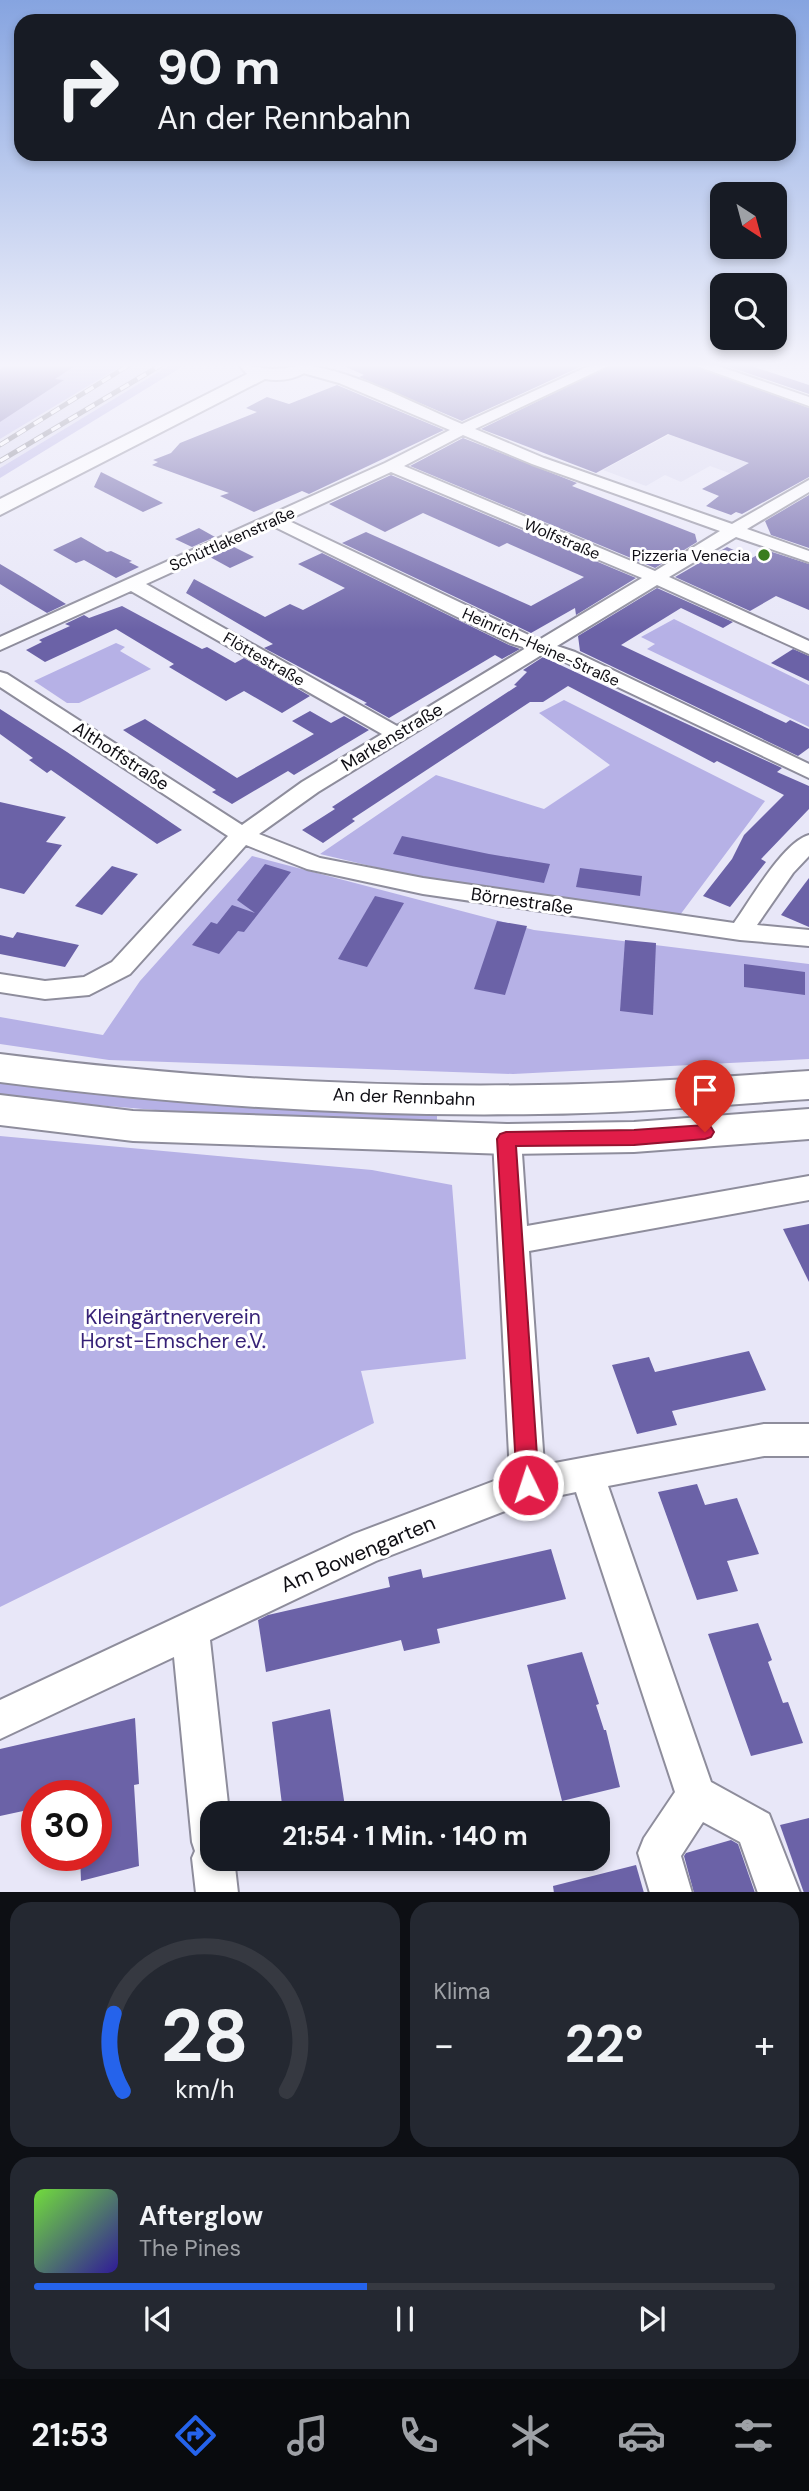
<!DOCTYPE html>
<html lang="de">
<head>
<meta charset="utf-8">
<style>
  body { margin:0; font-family:"DM Sans",sans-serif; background:#242831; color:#f1f3f6; height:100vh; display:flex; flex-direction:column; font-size:26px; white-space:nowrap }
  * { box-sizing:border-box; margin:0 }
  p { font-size:23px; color:#9ea1a6 }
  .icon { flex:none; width:38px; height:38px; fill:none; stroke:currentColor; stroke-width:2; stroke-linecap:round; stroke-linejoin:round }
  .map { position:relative; height:1892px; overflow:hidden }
  .drawer { display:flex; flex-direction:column; gap:10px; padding:10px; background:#0d0f14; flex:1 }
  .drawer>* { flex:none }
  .hud { position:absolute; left:14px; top:14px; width:782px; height:147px; border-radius:21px; box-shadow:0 4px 10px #0003; background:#171b24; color:#f1f3f6; overflow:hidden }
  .needle { width:46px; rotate:144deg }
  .tools { position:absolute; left:710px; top:182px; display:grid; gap:14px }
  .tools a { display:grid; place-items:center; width:77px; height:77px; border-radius:14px; background:#171b24; box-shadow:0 4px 10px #0003; font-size:35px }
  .speed { position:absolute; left:21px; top:1780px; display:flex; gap:14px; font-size:35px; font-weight:700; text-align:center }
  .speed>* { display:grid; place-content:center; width:91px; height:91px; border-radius:50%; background:#171b24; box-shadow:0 4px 10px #0003; line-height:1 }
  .speed .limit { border:10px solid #d22; background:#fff; color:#111 }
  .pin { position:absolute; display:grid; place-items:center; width:60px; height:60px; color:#fff; margin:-72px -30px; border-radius:50% 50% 50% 0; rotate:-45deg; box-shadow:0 0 7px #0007 }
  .pin .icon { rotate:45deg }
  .me { position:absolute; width:77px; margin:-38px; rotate:356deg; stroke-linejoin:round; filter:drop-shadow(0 0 5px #0008) }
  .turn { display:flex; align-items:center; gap:24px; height:147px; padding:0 28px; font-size:32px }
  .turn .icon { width:91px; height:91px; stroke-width:2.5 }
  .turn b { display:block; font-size:49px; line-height:60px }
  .big { font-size:52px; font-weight:700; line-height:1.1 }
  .drawer .card { flex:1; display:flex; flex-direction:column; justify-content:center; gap:10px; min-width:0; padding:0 24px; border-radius:21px; background:#242831 }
  .drawer .dial { align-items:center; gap:0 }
  .dial svg { height:182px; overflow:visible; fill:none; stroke:#363941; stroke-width:7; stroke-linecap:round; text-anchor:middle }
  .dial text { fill:#f1f3f6; stroke:none }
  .song { display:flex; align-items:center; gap:21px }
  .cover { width:84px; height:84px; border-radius:10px; background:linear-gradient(135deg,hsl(100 70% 55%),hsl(250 70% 35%)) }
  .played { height:7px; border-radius:4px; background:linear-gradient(90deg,#2563eb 45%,#363941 45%) }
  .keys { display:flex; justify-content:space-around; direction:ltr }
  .heat { display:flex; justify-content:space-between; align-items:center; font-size:38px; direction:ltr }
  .drawer .tiles { flex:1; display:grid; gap:10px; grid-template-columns:1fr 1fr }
  .card:last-child { grid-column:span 2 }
  .trip { position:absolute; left:200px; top:1801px; width:410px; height:70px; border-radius:21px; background:#171b24; box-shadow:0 4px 10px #0003; font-weight:700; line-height:70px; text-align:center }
  .tab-bar { display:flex; height:112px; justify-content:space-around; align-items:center; background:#090b0e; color:#9ea1a6 }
  .tab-bar .icon { width:49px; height:49px }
  .tab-bar .current { color:#2563eb }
  .tab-bar b { font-size:32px; color:#f1f3f6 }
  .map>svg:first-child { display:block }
  .built { fill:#dad9f0 }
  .green { fill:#b6b1e6 }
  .building { fill:#6b62a7 }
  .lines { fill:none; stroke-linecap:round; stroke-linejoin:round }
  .street-casing { stroke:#8e8d9c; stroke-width:4 }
  .secondary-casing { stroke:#8e8d9c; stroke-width:4 }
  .street { fill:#fff; fill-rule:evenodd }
  .secondary { fill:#fff; fill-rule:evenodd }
  .rail-casing { stroke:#797883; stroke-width:5 }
  .rail { stroke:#fff; stroke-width:3.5; stroke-dasharray:10; stroke-linecap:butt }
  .route { fill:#e11d48; stroke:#92132f; stroke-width:2 }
  .poi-dot { fill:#397c1e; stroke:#fff; stroke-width:2.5 }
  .labels { text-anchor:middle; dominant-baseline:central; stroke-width:6; stroke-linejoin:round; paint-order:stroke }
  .far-street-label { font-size:16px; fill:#0f0e14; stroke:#fff }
  .far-poi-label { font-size:16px; fill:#0f0e14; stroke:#fff; text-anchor:end }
  .street-label { font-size:18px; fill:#0f0e14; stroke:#fff }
  .near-park-label { font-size:21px; fill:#372277; stroke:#fff }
  .near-street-label { font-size:21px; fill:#0f0e14; stroke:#fff }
</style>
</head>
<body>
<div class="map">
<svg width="809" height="1893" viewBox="0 0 809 1893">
  <rect width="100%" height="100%" fill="#e8e7f8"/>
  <g class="built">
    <polygon points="123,365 170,365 0,468 0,439"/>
    <polygon points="717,409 809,441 754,482 710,466 681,482 665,475 646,486 603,470"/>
  </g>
  <g class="green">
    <polygon points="0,365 123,365 0,439"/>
    <polygon points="170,365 185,365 0,478 0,468"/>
    <polygon points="674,619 809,685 809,727 647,649 655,644 641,637"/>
    <polygon points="116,643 125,647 120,651 151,669 79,703 67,703 34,681"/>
    <polygon points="564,700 765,801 680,915 442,883 320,854 436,775 544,809 610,765 539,713"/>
    <polygon points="252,856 534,930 809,964 809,1059 513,1074 109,1060 0,1044 0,1017 103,1035 140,981"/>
    <polygon points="0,1080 437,1110 437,1128 239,1117 0,1097"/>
    <polygon points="0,1136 372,1170 452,1185 466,1359 361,1371 374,1423 0,1607"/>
  </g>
  <g class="building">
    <polygon points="7,365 76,365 55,379 64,380 0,422 0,369"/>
    <polygon points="342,365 584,365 462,421 359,377 364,375"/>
    <polygon points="612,365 692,365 809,408 809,477 742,514 736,512 731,515 706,506 719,496 702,489 749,463 668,434 596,473 481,429"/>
    <polygon points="724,365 748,365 809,385 809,394"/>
    <polygon points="337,385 444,430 309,494 302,491 254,512 220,496 229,493 152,465 158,462 153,460 171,453 180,443 257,412 246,408 267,397 289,404"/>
    <polygon points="463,438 577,483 572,486 695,534 697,542 655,568 410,466"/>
    <polygon points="101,472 163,503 143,512 94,487"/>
    <polygon points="391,475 636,578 576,615 575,608 531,633 342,543 366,532 531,606 584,577 507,543 499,547 423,513 385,532 329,504"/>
    <polygon points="809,495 809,548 771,535 765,521"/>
    <polygon points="199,528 215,537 192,547 175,539"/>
    <polygon points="81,537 107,552 111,551 132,561 129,562 139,567 116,578 84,560 76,563 53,550"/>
    <polygon points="234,547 254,557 230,568 210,557"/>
    <polygon points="727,547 752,558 766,550 809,564 809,610 776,596 750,611 675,577"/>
    <polygon points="322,553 509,645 520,649 502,659 495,655 389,718 364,704 367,703 264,648 273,644 186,593 194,579 265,617 290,604 303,610 345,588 298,564"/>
    <polygon points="0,564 22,577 66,604 47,613 32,604 0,584"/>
    <polygon points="657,588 733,622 723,628 681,608 621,645 786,723 790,720 809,729 809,748 798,756 580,651 578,636"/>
    <polygon points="122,606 202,649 207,647 235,663 244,658 310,696 282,713 244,691 226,701 169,667 174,664 116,629 45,662 26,650 42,642 39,640 70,626 65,624 84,615 89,618"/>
    <polygon points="793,649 809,656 809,681 771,663"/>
    <polygon points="543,657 782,768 777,772 809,786 809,809 761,859 766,862 730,907 703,896 732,859 744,835 784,795 717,761 714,763 568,686 543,702 530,702 352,819 355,821 323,843 302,830 335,809 332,807 517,686 514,685 527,672 523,670"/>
    <polygon points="0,709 67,752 182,830 157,844 51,770 47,773 29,760 33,758 0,734"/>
    <polygon points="310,711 331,723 344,716 369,730 294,775 288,771 232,804 212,792 216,790 123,730 145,719 237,778 314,734 292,721"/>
    <polygon points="0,802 66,817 46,842 62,845 24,894 0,888"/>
    <polygon points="402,836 489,854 550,864 544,883 451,866 393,854"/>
    <polygon points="265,864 291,872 244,932 238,931 219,954 192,945 211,922 217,924 232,905 255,913 237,900"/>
    <polygon points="112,866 138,874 102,915 75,906"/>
    <polygon points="580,868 642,876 640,896 576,887"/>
    <polygon points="809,878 809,927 781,915"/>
    <polygon points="375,896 404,903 367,967 338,959"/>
    <polygon points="497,921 527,926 505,995 474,989"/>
    <polygon points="17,932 79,945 65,967 0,954 0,935 13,938"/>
    <polygon points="625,940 656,943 653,1015 620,1011"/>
    <polygon points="744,964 805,972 805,995 744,987"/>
    <polygon points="809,1224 809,1282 783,1229"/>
    <polygon points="749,1351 766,1390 672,1411 677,1425 637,1434 612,1365 649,1357 655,1372"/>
    <polygon points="697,1484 705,1505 737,1498 759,1554 727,1561 738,1591 697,1600 658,1492"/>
    <polygon points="551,1549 566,1599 437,1629 440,1643 404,1651 401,1640 266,1672 258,1620 268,1615 390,1587 388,1577 421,1569 423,1578"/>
    <polygon points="758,1623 772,1660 768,1662 783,1703 788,1702 803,1743 751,1756 708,1634"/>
    <polygon points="582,1652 599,1704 596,1705 604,1730 606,1730 620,1787 562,1801 527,1665"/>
    <polygon points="330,1709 346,1813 283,1813 272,1722"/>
    <polygon points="135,1718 139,1784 134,1785 139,1866 81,1881 80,1855 96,1855 96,1796 37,1796 37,1808 0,1816 0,1749"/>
    <polygon points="809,1818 809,1893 804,1893 780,1825"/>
    <polygon points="731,1840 738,1844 755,1893 694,1893 684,1856 686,1853"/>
    <polygon points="636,1865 644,1893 554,1893 553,1886"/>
  </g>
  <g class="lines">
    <defs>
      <g id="street">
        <path d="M296,365C343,365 417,405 462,424L591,365H610L475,429L544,458L732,524L809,480V492L747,529L809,551V562L736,537L669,577L809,641V654L657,585L557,646L575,652L809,764V778L561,660L543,654L318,792L259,834L320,858L423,878L734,923C750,901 783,842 809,835V856L793,873L757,925L809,930V946L740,940L423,894L307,869L246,845L130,974L89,995L45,999L0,992V974L45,981L84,977L112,962L228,836L0,687V672L7,674L242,825L302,782L382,734L131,591L0,650V637L385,463L450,430L339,383L296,371ZM463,435L532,464L720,531L655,571L404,466ZM391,472L642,578L539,640L287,520ZM273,526L510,643L526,648L397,726L146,584Z"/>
        <polygon points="694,365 715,365 809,397 809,406"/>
        <polygon points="507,1128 517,1131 521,1139 527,1226 809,1176 809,1200 529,1251 544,1465 764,1424 809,1424 809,1456 764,1456 608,1486 711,1782 769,1814 800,1893 758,1893 740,1842 703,1822 681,1856 692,1893 650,1893 638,1853 644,1838 675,1792 576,1492 528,1502 376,1561 210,1640 229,1813 212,1813 212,1858 234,1858 238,1893 196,1893 192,1858 195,1851 192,1842 174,1657 0,1739 0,1700 354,1534 510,1475 493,1139 497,1131"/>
      </g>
      <g id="secondary">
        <path d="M239,365C251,365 262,369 273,369C286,369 299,365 313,365C302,379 281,382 265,379L0,515V499L247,374Z"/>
        <path d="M0,1054C179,1077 359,1088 539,1085C629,1084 719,1077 809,1071V1099C719,1105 629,1113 539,1114C359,1117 179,1105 0,1082Z"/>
        <polygon points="0,1095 133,1111 507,1124 634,1122 809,1109 809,1139 634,1152 507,1154 133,1141 0,1125"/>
      </g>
    </defs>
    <use href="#street" class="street-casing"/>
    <use href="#secondary" class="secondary-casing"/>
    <use href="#street" class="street"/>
    <use href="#secondary" class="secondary"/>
    <defs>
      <g id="rail">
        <polyline points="0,445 129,365"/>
        <polyline points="0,461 161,365"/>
      </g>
    </defs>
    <use href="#rail" class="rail-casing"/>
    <use href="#rail" class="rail"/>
  </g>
  <linearGradient id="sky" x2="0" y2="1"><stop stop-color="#86a4e0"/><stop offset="0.58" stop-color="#f5f4fc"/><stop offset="1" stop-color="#f5f4fc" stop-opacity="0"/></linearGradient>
  <rect width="809" height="630" fill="url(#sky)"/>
  <polygon class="route" points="705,1125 711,1127 714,1132 711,1137 705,1139 634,1145 516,1146 539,1485 536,1493 528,1496 520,1493 517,1485 497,1139 500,1134 506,1132 634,1130"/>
  <circle class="poi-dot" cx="764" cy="555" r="7"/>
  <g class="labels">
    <g class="far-street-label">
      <text transform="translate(232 539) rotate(-24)">Schüttlakenstraße</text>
      <text transform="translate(562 539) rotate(23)">Wolfstraße</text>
      <text transform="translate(541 647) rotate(24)">Heinrich-Heine-Straße</text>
      <text transform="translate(264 659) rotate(30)">Flöttestraße</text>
    </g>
    <g class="far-poi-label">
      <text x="750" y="555">Pizzeria Venecia</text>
    </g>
    <g class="street-label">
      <text transform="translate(392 737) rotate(-31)">Markenstraße</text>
      <text transform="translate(121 756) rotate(33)">Althoffstraße</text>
      <text transform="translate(522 901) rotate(8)">Börnestraße</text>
      <text transform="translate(404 1097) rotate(2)">An der Rennbahn</text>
    </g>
    <g class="near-park-label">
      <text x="173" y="1317">Kleingärtnerverein<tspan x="173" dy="24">Horst-Emscher e.V.</tspan></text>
    </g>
    <g class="near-street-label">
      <text transform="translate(358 1554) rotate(-23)">Am Bowengarten</text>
    </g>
  </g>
</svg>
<div class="tools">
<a><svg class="needle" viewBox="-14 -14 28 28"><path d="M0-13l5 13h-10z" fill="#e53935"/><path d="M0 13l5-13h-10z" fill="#9ea1a6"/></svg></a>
<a><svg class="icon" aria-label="search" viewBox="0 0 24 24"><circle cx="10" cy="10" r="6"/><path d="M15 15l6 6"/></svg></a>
</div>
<div class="speed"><div class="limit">30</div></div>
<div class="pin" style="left:705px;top:1132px;background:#d93025"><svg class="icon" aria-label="arrive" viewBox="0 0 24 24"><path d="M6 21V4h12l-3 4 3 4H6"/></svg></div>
<svg class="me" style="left:528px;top:1485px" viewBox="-20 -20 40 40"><circle r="17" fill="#e11d48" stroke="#fff" stroke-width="3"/><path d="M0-11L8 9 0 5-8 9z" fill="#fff"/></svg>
<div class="trip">21:54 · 1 Min. · 140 m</div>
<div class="hud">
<div class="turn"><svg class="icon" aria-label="right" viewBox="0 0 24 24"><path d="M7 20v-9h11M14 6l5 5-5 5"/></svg><div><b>90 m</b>An der Rennbahn</div></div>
</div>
</div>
<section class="drawer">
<div class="tiles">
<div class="card dial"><svg viewBox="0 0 100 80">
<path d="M14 69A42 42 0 1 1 86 69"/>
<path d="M14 69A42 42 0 0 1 10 35" stroke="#2563eb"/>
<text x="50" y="56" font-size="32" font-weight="700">28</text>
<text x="50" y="72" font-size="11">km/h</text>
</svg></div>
<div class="card"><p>Klima</p>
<div class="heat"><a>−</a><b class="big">22°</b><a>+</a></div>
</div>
<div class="card">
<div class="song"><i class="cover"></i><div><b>Afterglow</b><p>The Pines</p></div></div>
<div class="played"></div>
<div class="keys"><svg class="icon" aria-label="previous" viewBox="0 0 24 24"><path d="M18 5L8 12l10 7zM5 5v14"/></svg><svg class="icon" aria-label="pause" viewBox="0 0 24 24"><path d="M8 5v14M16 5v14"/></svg><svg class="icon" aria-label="next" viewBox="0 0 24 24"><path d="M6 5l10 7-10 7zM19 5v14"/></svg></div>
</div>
</div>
</section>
<nav class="tab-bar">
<b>21:53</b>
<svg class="icon current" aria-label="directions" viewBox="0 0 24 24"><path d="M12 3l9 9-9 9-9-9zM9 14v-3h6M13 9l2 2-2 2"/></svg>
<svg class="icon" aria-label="music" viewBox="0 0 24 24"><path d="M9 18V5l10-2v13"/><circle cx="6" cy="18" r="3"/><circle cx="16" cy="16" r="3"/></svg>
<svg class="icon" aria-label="phone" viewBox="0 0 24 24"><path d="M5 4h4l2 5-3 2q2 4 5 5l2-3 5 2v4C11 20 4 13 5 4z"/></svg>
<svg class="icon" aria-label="climate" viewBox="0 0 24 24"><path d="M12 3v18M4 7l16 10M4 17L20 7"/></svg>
<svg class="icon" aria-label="car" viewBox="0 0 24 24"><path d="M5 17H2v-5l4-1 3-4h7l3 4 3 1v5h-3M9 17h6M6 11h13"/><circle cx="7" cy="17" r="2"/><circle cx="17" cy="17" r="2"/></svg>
<svg class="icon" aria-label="filters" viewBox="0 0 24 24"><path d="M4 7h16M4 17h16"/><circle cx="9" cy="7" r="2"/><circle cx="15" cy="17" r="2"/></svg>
</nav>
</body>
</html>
